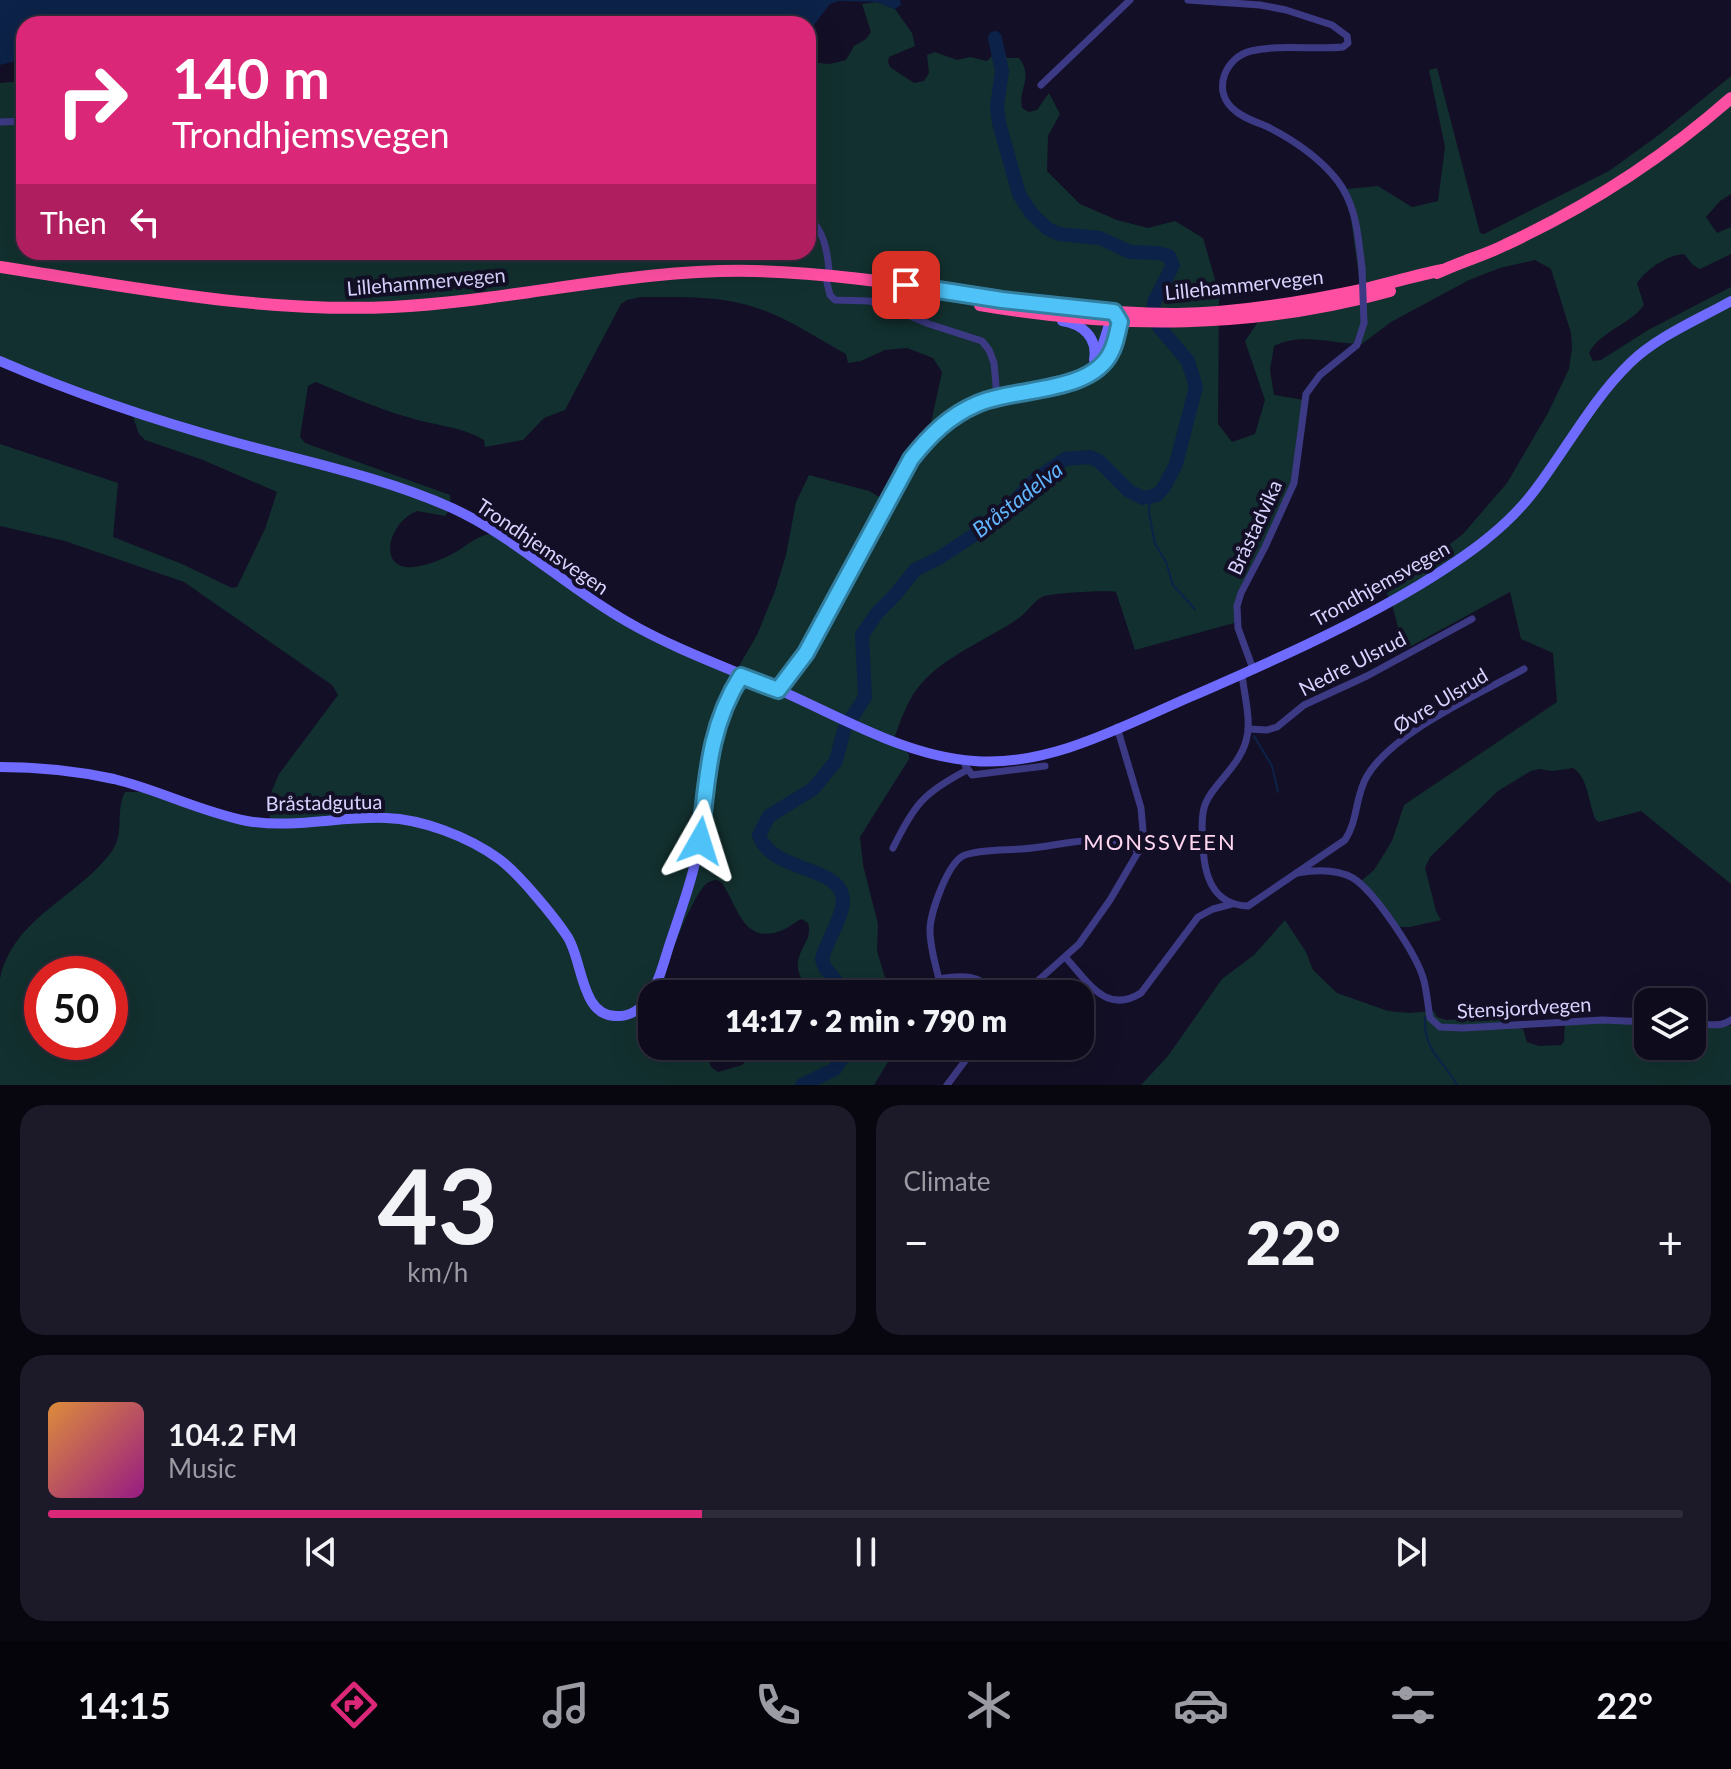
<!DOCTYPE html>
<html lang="en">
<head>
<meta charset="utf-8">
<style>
  body { margin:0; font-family:Lato,sans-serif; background:#1c1929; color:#f1f3f6; height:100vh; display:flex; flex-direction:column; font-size:30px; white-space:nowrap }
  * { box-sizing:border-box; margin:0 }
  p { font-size:26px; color:#9b9ba3 }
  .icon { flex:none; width:44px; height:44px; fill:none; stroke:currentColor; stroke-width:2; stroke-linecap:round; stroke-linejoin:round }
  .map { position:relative; height:1085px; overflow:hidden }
  .drawer { display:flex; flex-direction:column; gap:20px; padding:20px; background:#08060f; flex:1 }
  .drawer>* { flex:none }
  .guide { position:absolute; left:16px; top:16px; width:800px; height:244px; border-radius:24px; box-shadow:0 8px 32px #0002,0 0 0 2px #2e2b3b; background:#db2777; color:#fff; overflow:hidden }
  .controls { position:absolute; left:1634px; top:988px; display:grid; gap:16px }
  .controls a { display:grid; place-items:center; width:72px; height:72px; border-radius:16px; background:#0e0b1c; box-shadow:0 8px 32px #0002,0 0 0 2px #2e2b3b; font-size:40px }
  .speed { position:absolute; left:24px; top:956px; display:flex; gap:16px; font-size:40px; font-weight:700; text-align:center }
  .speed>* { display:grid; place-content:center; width:104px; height:104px; border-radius:50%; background:#0e0b1c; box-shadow:0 8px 32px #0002,0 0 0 2px #2e2b3b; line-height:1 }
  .speed .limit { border:12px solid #d22; background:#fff; color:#111 }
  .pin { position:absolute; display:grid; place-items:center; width:68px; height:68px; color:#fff; margin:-34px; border-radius:16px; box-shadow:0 4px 12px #0006 }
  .me { position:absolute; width:88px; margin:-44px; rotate:6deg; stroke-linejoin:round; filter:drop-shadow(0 0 6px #0008) }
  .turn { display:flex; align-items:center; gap:28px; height:168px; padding:0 24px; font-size:36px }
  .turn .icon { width:104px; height:104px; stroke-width:2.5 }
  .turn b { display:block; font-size:56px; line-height:68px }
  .then { display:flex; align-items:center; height:76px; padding:0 24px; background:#0003; gap:16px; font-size:30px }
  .big { font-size:60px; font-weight:800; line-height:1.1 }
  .drawer .card { flex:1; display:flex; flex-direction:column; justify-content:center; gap:12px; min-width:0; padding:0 28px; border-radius:24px; background:#1c1929 }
  .drawer .dial { align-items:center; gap:0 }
  .dial b { font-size:104px; line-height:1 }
  .song { display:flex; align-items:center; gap:24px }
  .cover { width:96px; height:96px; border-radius:12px; background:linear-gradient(135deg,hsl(30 70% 55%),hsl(310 70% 35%)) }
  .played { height:8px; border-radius:4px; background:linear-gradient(90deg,#db2777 40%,#2e2b3b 40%) }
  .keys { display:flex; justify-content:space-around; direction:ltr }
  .heat { display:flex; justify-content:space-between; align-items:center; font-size:44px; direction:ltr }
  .drawer .tiles { flex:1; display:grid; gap:20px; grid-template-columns:1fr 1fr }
  .card:last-child { grid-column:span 2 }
  .trip { position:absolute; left:638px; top:980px; width:456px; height:80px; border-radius:24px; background:#0e0b1c; box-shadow:0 8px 32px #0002,0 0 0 2px #2e2b3b; font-weight:800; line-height:80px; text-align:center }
  .tab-bar { display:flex; height:128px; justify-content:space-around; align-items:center; background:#06040b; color:#9b9ba3 }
  .tab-bar .icon { width:56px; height:56px }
  .tab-bar .on { color:#db2777 }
  .tab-bar b { font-size:36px; color:#f1f3f6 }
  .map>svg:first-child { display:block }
  .green { fill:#12302f; fill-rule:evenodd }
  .water { fill:#0c2248 }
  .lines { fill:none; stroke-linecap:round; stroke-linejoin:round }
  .stream { stroke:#0c2248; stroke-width:2 }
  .river { stroke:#0c2248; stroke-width:14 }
  .street { stroke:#3d3a85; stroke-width:7 }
  .secondary { stroke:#6f6bff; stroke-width:10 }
  .highway { stroke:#ff4fa3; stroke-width:12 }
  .street-bridge { stroke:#3d3a85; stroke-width:7 }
  .route-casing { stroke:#337fa1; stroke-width:20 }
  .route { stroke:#4fc3f7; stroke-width:14 }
  .labels { text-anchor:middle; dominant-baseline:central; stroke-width:8; stroke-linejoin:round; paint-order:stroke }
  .street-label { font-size:20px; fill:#d9d4ff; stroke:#130f26 }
  .water-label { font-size:22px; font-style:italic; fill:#62b6ff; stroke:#130f26 }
  .neighbourhood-label { font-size:22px; letter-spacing:2px; fill:#ffd6f0; stroke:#130f26 }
</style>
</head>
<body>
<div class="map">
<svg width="1731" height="1085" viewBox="0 0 1731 1085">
  <rect width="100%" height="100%" fill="#130f26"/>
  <g class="green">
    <path d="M877,2L895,9L912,33L915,46L889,57L888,62L890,67L914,83L924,81L929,73L927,55L935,52L957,60L970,57L987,61L993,55L995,38H998L1007,58H1019C1034,78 1018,87 1022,108L1029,112L1037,110L1049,93L1060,114L1048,136L1047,171L1080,204L1117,220L1148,228L1175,221L1203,238L1219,293L1218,424L1232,442L1255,434L1265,400L1245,341L1262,316L1361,293L1347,189L1378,186L1412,207L1438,201L1445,147L1429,70L1437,68L1480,233L1484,234L1609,171L1660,134L1731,76V194L1720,201L1706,217L1717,233L1731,227V254L1700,269L1693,265L1684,254C1667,255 1647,269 1637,283L1644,305C1630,325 1600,331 1589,353L1593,361L1601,360L1648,330L1731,287V884L1641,811L1599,822L1596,820C1588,804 1589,778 1573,768L1553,771L1539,769L1531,771L1498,791L1430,857L1425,868L1436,911L1441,920L1410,927H1396L1360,882L1374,870L1392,841L1404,805L1557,702L1553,653L1521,639L1510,592L1404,650L1392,604L1385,590L1415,571L1463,534L1507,483L1548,413L1569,369L1572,348L1571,333L1551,269L1535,260L1500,268L1469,280L1391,322L1362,344C1334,344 1301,332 1274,346L1270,370L1274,395L1304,400L1294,485L1243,583L1238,622L1135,650L1116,592C1107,590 1050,593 1042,597C1033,602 1027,612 1019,618C990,638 943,657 921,684C908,698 900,722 894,739L909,754V759L860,837L863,865L878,924L877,951L890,994H805C806,982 796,974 798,962C800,946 813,939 808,923L802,919C796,921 791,926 785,929C742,948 739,906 721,882L716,880C711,881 709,881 705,885C690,901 660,975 664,994H652V1046H704L711,1067L718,1072L742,1065L761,1046H893L888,1062L874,1085H0V979C13,917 78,898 112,851C125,833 115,810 125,792H146L229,818L270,819V795L279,774L338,695L332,685L184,582L65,541L0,526V444L118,483L113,537L182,564L232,588L237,587L265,529L277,492L203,460L145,440L139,434L133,417L0,360V83L24,81V252H808V62L830,64L846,60L854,46L866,39L871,32L862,4ZM640,297C679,297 721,295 757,308C788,318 817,338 846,354L848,363L861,361L885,350L907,348L933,358L942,372L929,432L886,496L881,498L869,491L809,475L796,502L786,555L775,591L757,635L736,671L626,622L490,534C476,536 468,545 456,552C443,559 429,565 414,567C377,571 387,523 417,511L445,516L451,508L450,495L305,443L300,437L308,386L316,382C347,395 378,409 411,418C436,426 460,426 484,440L485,447L523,440L544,418L565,410L621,304L627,300ZM42,974H110V1042H42Z"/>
    <polygon points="1285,920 1306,952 1313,970 1337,993 1388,1011 1409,1013 1434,1011 1437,1017 1446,1020 1501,1017 1505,1025 1523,1029 1527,1042 1539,1046 1561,1045 1564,1041 1565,1021 1648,1019 1648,1046 1692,1046 1692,1021 1731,1026 1731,1085 1141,1085 1168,1056 1222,979 1254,955"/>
  </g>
  <polygon class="water" points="0,0 900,0 901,5 895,9 877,2 838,1 830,4 808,33 808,24 24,24 24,59 0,65"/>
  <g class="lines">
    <g class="stream">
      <polyline points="1150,498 1149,513 1155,544 1166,562 1173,585 1195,609"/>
      <polyline points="1254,736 1272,766 1278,792"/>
      <path d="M1425,1017C1423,1050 1442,1059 1457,1085"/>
    </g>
    <g class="river">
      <path d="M847,994L825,968L822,959C826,942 844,915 843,900C841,864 772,874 759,835L769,816L813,789L836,761L844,730L865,697L862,635L877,613L895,595L915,570L939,558L995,521L1035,480L1065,459L1090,457L1099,461L1129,491L1143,498L1157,495L1164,487L1176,464L1196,387L1188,361L1159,327L1153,313L1154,302L1173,265L1169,256L1158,253L1130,252L1100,238L1059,234L1048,229L1031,213L1019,194L999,123L997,106L1002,71L995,38"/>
      <polyline points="802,1085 835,1069 850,1046"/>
    </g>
    <g class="street">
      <path d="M1188,0L1260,5L1286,10L1332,25L1347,36L1348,43L1343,47C1313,50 1280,44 1251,51C1226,57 1212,89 1232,108C1242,118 1257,122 1270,128C1295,141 1319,157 1337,180C1357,206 1358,237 1362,268"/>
      <polyline points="1041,85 1130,0"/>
      <polyline points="0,122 24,121"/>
      <path d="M808,217C824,231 827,249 829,270"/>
      <polyline points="827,283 830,295 835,300 869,301 881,304 929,324 982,341 989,350 994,363 997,397"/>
      <polyline points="1253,669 1238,628 1237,606 1241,593 1265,547 1294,483 1306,394 1320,375 1357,345 1364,323"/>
      <path d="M1242,674C1244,695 1252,721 1246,741C1238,769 1210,786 1204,808C1201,820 1202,834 1203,845C1204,876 1213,905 1248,906L1345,840C1358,821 1355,796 1367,776C1393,732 1479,694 1524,669"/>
      <polyline points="1249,729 1267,730 1277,727 1304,705 1367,676 1472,619"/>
      <polyline points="965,765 972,775 1045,766"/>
      <path d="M893,848C914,805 923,793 967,770"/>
      <path d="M1297,873C1314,870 1337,869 1353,878C1375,892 1418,956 1424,981C1427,993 1428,1006 1430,1018L1440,1027L1463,1028L1602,1020L1648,1022"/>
      <path d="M1066,958C1088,982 1106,1015 1141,993L1198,917L1213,909L1232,904"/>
      <path d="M997,994C980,974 962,975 939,979C935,963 930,947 930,930C930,913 948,861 965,855C985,848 1011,851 1032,848C1081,842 1091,833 1140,851"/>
      <polyline points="1023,994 1079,944 1110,900 1144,842 1141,808 1117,727"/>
      <path d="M1692,1023C1704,1024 1721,1028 1731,1020"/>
      <polyline points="947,1085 976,1046"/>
    </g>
    <g class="secondary">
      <path d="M1062,321C1082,324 1098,337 1094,360"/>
      <polyline points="1095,359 1101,350 1112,315"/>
      <path d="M0,361C76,394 154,420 234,442C307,462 383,477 452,508C515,537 566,587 626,621C674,649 728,668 779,690C841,717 905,756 974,761C1049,767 1123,726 1190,697C1268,663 1348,628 1421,584C1463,558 1505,530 1535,490C1567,448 1592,400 1630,363C1658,336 1697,320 1731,301"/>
      <path d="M778,690L816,636L911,459C930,435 949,416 977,404C1015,387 1091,394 1111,352C1116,343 1117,332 1120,322L1116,315"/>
      <path d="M0,767C38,767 77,771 114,779C159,790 201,812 247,821C293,829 340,816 386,818C422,819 469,837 499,859C518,873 553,915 567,936C583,959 580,1018 618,1016C630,1016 641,1009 648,999C659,983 664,961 670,943C681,910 693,878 699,844C710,782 705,731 741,676"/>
    </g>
    <g class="highway">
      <path d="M0,267C130,287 260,313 392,307C514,301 633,268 755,271C897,274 1035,315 1177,314C1239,313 1304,302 1365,289C1391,283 1417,275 1443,270"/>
      <path d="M1437,273C1459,262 1483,256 1505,245C1587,207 1663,158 1731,98"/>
      <path d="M980,305C1119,329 1254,329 1390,291"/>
    </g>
    <polyline class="street-bridge" points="1362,268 1364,323"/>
  </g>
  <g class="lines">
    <defs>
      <path id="route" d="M700,841C707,782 708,727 741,676L778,690L806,653L911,459C930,435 949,416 977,404C1015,387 1091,394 1111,352C1116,343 1117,332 1120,322L1114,312L1002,300L906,285"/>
    </defs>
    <use href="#route" class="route-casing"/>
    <use href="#route" class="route"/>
  </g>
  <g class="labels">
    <g class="street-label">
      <text transform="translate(426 281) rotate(-5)">Lillehammervegen</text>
      <text transform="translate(1244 284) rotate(-6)">Lillehammervegen</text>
      <text transform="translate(1254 527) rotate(-65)">Bråstadvika</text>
      <text transform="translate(543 546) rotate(34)">Trondhjemsvegen</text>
      <text transform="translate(1380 583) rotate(-29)">Trondhjemsvegen</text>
      <text transform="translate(1352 663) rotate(-27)">Nedre Ulsrud</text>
      <text transform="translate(1440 700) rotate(-31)">Øvre Ulsrud</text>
      <text transform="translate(324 802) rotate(-1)">Bråstadgutua</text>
      <text transform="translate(1524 1007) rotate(-3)">Stensjordvegen</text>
    </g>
    <g class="water-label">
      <text transform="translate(1017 499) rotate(-38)">Bråstadelva</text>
    </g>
    <g class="neighbourhood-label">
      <text x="1160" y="841">MONSSVEEN</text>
    </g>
  </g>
</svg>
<div class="controls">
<a><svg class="icon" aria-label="layers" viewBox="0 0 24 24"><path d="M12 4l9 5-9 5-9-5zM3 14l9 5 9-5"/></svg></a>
</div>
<div class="speed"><div class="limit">50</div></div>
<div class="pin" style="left:906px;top:285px;background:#d93025"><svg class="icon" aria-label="arrive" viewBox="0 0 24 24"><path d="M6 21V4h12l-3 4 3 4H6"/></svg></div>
<svg class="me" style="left:700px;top:841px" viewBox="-20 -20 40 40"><path d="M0-17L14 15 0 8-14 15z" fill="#4fc3f7" stroke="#fff" stroke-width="4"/></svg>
<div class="trip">14:17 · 2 min · 790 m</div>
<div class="guide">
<div class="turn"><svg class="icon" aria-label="right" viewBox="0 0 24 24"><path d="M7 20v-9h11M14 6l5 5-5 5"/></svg><div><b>140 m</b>Trondhjemsvegen</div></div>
<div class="then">Then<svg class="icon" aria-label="left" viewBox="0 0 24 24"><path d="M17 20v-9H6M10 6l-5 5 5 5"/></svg></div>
</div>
</div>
<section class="drawer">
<div class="tiles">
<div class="card dial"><b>43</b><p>km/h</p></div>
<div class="card"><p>Climate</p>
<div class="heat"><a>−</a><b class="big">22°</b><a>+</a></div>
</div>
<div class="card">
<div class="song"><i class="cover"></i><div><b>104.2 FM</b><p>Music</p></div></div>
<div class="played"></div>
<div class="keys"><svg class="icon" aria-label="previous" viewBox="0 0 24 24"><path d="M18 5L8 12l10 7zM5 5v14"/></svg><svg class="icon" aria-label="pause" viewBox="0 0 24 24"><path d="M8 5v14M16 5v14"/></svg><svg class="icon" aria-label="next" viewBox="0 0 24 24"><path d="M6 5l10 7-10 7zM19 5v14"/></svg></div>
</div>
</div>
</section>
<nav class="tab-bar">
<b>14:15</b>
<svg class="icon on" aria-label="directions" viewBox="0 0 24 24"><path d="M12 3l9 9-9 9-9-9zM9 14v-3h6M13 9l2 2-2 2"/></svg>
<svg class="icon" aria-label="music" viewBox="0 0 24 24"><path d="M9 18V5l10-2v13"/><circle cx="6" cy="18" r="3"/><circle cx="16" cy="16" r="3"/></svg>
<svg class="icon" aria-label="phone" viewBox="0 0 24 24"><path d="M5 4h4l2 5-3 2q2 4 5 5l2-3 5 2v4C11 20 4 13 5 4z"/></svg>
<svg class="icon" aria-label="climate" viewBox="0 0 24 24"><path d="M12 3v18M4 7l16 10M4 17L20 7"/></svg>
<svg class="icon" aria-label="car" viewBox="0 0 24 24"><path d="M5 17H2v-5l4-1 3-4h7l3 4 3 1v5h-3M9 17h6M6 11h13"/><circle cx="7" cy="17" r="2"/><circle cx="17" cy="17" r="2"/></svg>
<svg class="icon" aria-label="filters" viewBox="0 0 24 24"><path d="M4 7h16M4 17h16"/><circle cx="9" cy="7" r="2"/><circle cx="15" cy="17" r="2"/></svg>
<b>22°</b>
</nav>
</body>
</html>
